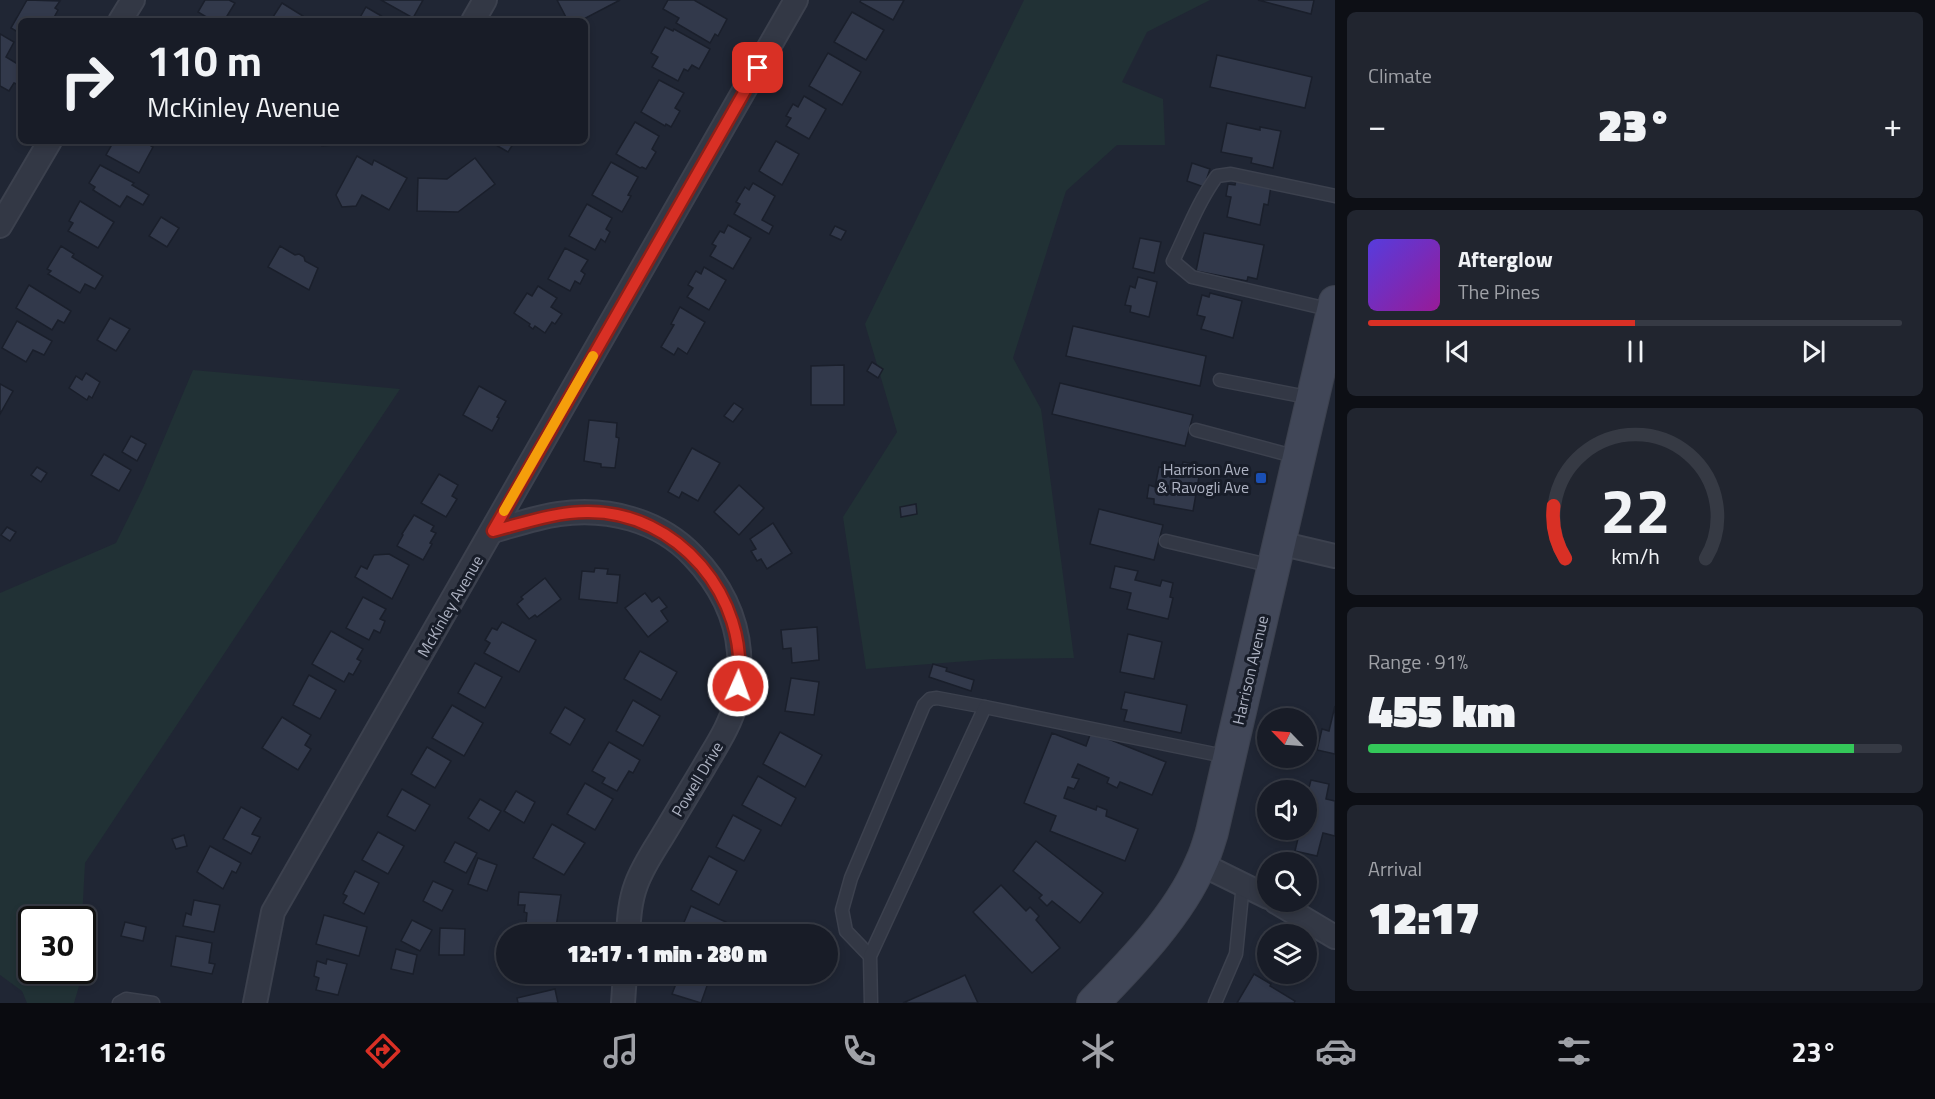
<!DOCTYPE html>
<html lang="en">
<head>
<meta charset="utf-8">
<style>
  body { margin:0; font-family:"Titillium Web",sans-serif; background:#21252f; color:#f1f3f6; height:100vh; display:flex; flex-direction:column; font-size:22px; white-space:nowrap }
  * { box-sizing:border-box; margin:0 }
  p { font-size:20px; color:#9fa1a7 }
  .icon { flex:none; width:33px; height:33px; fill:none; stroke:currentColor; stroke-width:2; stroke-linecap:round; stroke-linejoin:round }
  .map { position:relative; flex:1; overflow:hidden }
  .drawer { display:flex; flex-direction:column; gap:12px; padding:12px; background:#0d0f15; width:600px }
  .drawer>* { flex:none }
  .banner { position:absolute; left:18px; top:18px; width:570px; height:126px; border-radius:9px; box-shadow:0 3px 9px #0003,0 0 0 2px #363a44; background:#181c27; color:#f1f3f6; overflow:hidden }
  .needle { width:39px; rotate:295deg }
  .tools { position:absolute; left:1257px; top:708px; display:grid; gap:12px }
  .tools a { display:grid; place-items:center; width:60px; height:60px; border-radius:50%; background:#181c27; box-shadow:0 3px 9px #0003,0 0 0 2px #363a44; font-size:30px }
  .speed { position:absolute; left:18px; top:906px; display:flex; gap:12px; font-size:30px; font-weight:700; text-align:center }
  .speed>* { display:grid; place-content:center; width:78px; height:78px; border-radius:50%; background:#181c27; box-shadow:0 3px 9px #0003,0 0 0 2px #363a44; line-height:1 }
  .speed .limit { border:3px solid #111; border-radius:9px; background:#fff; color:#111 }
  .pin { position:absolute; display:grid; place-items:center; width:51px; height:51px; color:#fff; margin:-26px; border-radius:12px; box-shadow:0 3px 9px #0006 }
  .me { position:absolute; width:66px; margin:-33px; rotate:2deg; stroke-linejoin:round; filter:drop-shadow(0 0 4px #0008) }
  .turn { display:flex; align-items:center; gap:21px; height:126px; padding:0 30px; font-size:27px }
  .turn .icon { width:78px; height:78px; stroke-width:2.5 }
  .turn b { display:block; font-size:42px; line-height:51px }
  .big { font-size:45px; font-weight:800; line-height:1.1 }
  .drawer .tile { flex:1; display:flex; flex-direction:column; justify-content:center; gap:9px; min-width:0; padding:0 21px; border-radius:9px; background:#21252f }
  .drawer .dial { align-items:center; gap:0 }
  .dial svg { height:156px; overflow:visible; fill:none; stroke:#363a44; stroke-width:7; stroke-linecap:round; text-anchor:middle }
  .dial text { fill:#f1f3f6; stroke:none }
  .song { display:flex; align-items:center; gap:18px }
  .cover { width:72px; height:72px; border-radius:9px; background:linear-gradient(135deg,hsl(250 70% 55%),hsl(300 70% 35%)) }
  .played { height:6px; border-radius:3px; background:linear-gradient(90deg,#d93025 50%,#363a44 50%) }
  .keys { display:flex; justify-content:space-around; direction:ltr }
  .heat { display:flex; justify-content:space-between; align-items:center; font-size:33px; direction:ltr }
  .charge { height:9px; border-radius:4px; background:linear-gradient(90deg,#34c759 91%,#363a44 0) }
  .trip { position:absolute; left:496px; top:924px; width:342px; height:60px; border-radius:30px; background:#181c27; box-shadow:0 3px 9px #0003,0 0 0 2px #363a44; font-weight:800; line-height:60px; text-align:center }
  .tabs { display:flex; height:96px; justify-content:space-around; align-items:center; background:#0a0b10; color:#9fa1a7 }
  .tabs .icon { width:42px; height:42px }
  .tabs .active { color:#d93025 }
  .tabs b { font-size:27px; color:#f1f3f6 }
  main { display:flex; flex:1; min-height:0 }
  .map>svg:first-child { display:block }
  .green { fill:#213135 }
  .building { fill:#32394b; stroke:#1a1f2b; stroke-width:1.5 }
  .lines { fill:none; stroke-linecap:round; stroke-linejoin:round }
  .service-casing { stroke:#3c414e; stroke-width:15 }
  .minor-casing { stroke:#3c414e; stroke-width:26 }
  .secondary-casing { stroke:#3c414e; stroke-width:34 }
  .service { stroke:#333845; stroke-width:12 }
  .minor { stroke:#333845; stroke-width:22 }
  .secondary { stroke:#414758; stroke-width:32 }
  .route-casing { stroke:#8d1f18; stroke-width:15 }
  .route { stroke:#d93025; stroke-width:10 }
  .slow { stroke:#f59e0b; stroke-width:10 }
  .transit-dot { fill:#1a4fb4; stroke:#181d29; stroke-width:2 }
  .labels { text-anchor:middle; dominant-baseline:central; stroke-width:6; stroke-linejoin:round; paint-order:stroke }
  .poi-label { font-size:16px; fill:#adb2c2; stroke:#181d29; text-anchor:end }
  .street-label { font-size:16px; fill:#adb2c2; stroke:#181d29 }
</style>
</head>
<body>
<main>
<div class="map">
<svg width="1335" height="1003" viewBox="0 0 1335 1003">
  <rect width="100%" height="100%" fill="#202634"/>
  <g class="green">
    <polygon points="1024,0 1210,0 1147,32 1122,82 1163,99 1165,145 1117,145 1066,191 1013,358 1041,409 1074,658 994,659 866,669 843,517 897,432 865,324"/>
    <polygon points="193,370 400,389 85,863 82,919 32,920 32,970 80,971 79,986 74,1003 27,1003 22,991 0,975 0,593 116,543 143,488"/>
  </g>
  <g class="building">
    <polygon points="27,0 60,1 55,8 58,10 52,21 21,21 21,34 11,28"/>
    <polygon points="205,0 229,0 235,3 224,21 213,21 198,12"/>
    <polygon points="381,0 423,0 413,18"/>
    <polygon points="557,0 620,0 580,21 568,21"/>
    <polygon points="668,0 694,0 727,19 718,36 715,34 710,43 676,23 679,18 663,9"/>
    <polygon points="861,0 904,0 893,20 860,2"/>
    <polygon points="1258,0 1314,0 1311,14"/>
    <polygon points="282,3 303,16 300,21 271,20"/>
    <polygon points="366,7 390,21 358,21"/>
    <polygon points="852,12 884,30 866,60 834,42"/>
    <polygon points="665,27 673,31 674,29 710,49 699,69 692,65 688,71 684,69 678,81 652,67 658,57 651,53"/>
    <polygon points="0,34 14,42 6,57 21,66 21,81 19,85 14,83 9,91 0,86"/>
    <polygon points="828,53 861,72 842,105 809,86"/>
    <polygon points="1217,55 1312,77 1305,108 1210,87"/>
    <polygon points="659,80 684,93 675,108 680,111 671,127 666,124 665,126 641,112"/>
    <polygon points="804,96 826,109 809,139 786,126 791,118 786,116 793,104 798,107"/>
    <polygon points="635,122 659,136 652,149 656,152 646,169 642,167 640,168 616,154"/>
    <polygon points="1227,123 1260,130 1260,127 1281,131 1273,168 1251,163 1252,158 1221,152"/>
    <polygon points="114,141 143,141 153,147 139,173 106,155"/>
    <polygon points="322,141 356,141 357,143 322,146"/>
    <polygon points="489,141 515,141 508,152"/>
    <polygon points="776,141 799,154 782,185 759,171"/>
    <polygon points="357,156 372,165 374,160 407,178 389,210 362,195 356,206 342,207 336,195"/>
    <polygon points="475,158 495,184 458,212 417,211 418,178 447,179"/>
    <polygon points="611,162 638,177 628,195 631,196 622,212 592,195"/>
    <polygon points="1192,163 1210,169 1204,187 1187,181"/>
    <polygon points="100,165 134,183 132,185 149,195 143,205 127,196 120,207 93,190 95,187 89,183"/>
    <polygon points="1236,180 1271,186 1268,205 1264,204 1260,225 1227,217 1231,197 1226,196 1228,184 1235,185"/>
    <polygon points="753,183 775,196 762,220 773,226 769,234 734,214 740,204 736,202 745,187 749,190"/>
    <polygon points="80,201 114,222 98,248 68,231 73,223 69,221"/>
    <polygon points="587,204 612,218 606,229 610,232 605,242 601,239 595,250 569,236"/>
    <polygon points="161,217 179,228 167,247 149,236"/>
    <polygon points="728,225 751,238 733,269 710,256 716,246 712,244 720,231 724,233"/>
    <polygon points="835,226 846,231 841,240 830,235"/>
    <polygon points="1204,233 1264,245 1257,279 1248,277 1247,281 1196,271"/>
    <polygon points="1140,238 1161,242 1154,273 1133,268"/>
    <polygon points="61,246 74,254 72,257 103,276 95,289 85,284 80,293 48,274 51,271 47,269"/>
    <polygon points="280,246 295,255 299,254 304,257 305,261 318,268 309,290 268,267"/>
    <polygon points="565,248 588,260 581,271 585,274 580,284 575,281 570,291 548,279"/>
    <polygon points="704,267 726,280 709,310 687,297 693,288 688,285 696,271 701,274"/>
    <polygon points="1138,277 1157,282 1149,317 1130,312 1131,306 1125,305 1130,286 1135,288"/>
    <polygon points="29,285 71,311 64,323 58,320 52,330 16,308"/>
    <polygon points="538,286 557,298 551,307 562,314 555,324 552,322 545,333 535,326 533,329 529,326 530,324 514,313 527,293 532,296"/>
    <polygon points="1210,293 1242,301 1233,338 1201,329 1205,317 1197,315 1202,295 1209,297"/>
    <polygon points="680,307 705,322 687,354 678,348 674,355 661,347 674,325 671,324"/>
    <polygon points="110,318 130,329 116,351 97,340"/>
    <polygon points="17,321 52,341 44,355 33,350 26,362 2,348"/>
    <polygon points="1073,326 1206,356 1200,386 1066,356"/>
    <polygon points="872,362 883,369 878,378 867,371"/>
    <polygon points="844,365 844,405 811,405 811,366"/>
    <polygon points="86,373 100,382 92,398 89,396 87,400 69,388 76,376 82,380"/>
    <polygon points="1060,383 1193,415 1185,446 1052,414"/>
    <polygon points="0,384 13,391 0,414"/>
    <polygon points="479,386 506,401 497,417 499,418 492,431 463,415"/>
    <polygon points="734,403 743,409 733,422 724,416"/>
    <polygon points="589,420 617,423 616,437 619,438 615,468 601,467 601,464 584,461"/>
    <polygon points="131,436 146,444 137,461 122,452"/>
    <polygon points="692,448 720,463 698,501 682,492 679,498 668,492"/>
    <polygon points="104,454 131,470 119,491 91,475"/>
    <polygon points="1183,462 1201,465 1193,511 1154,504 1154,499 1147,498 1149,485 1155,487 1159,467 1181,472"/>
    <polygon points="37,467 47,473 41,482 31,475"/>
    <polygon points="439,474 458,485 452,496 457,499 446,517 421,503"/>
    <polygon points="739,485 764,508 739,535 714,512"/>
    <polygon points="916,504 917,514 901,517 900,507"/>
    <polygon points="1099,509 1163,525 1154,560 1090,544"/>
    <polygon points="414,515 434,526 431,531 436,533 430,543 432,544 423,560 397,546 403,535 402,534"/>
    <polygon points="773,523 792,553 767,569 761,559 757,561 751,551 756,549 750,539"/>
    <polygon points="7,527 16,532 10,541 1,535"/>
    <polygon points="389,554 409,565 392,599 355,577 361,566 367,569 374,555"/>
    <polygon points="1115,566 1138,571 1135,580 1160,586 1162,580 1173,583 1170,597 1173,598 1168,619 1127,609 1131,593 1110,588"/>
    <polygon points="595,568 608,569 607,574 620,575 617,603 579,599 582,571 594,572"/>
    <polygon points="545,578 561,599 537,617 535,615 529,619 517,604 523,599 521,597"/>
    <polygon points="645,593 652,602 659,597 667,607 661,611 668,621 648,637 625,608"/>
    <polygon points="363,597 386,609 380,619 385,621 380,633 374,630 369,640 346,628"/>
    <polygon points="502,622 536,640 519,672 484,653 490,643 485,640 492,628 497,630"/>
    <polygon points="817,627 819,660 792,663 791,648 783,649 781,630"/>
    <polygon points="331,631 363,649 357,659 361,661 353,675 349,673 344,682 312,664"/>
    <polygon points="1128,634 1162,642 1154,679 1120,672"/>
    <polygon points="640,651 677,672 661,700 624,679"/>
    <polygon points="475,663 502,677 485,708 458,693"/>
    <polygon points="933,664 947,668 946,671 974,680 971,691 929,677"/>
    <polygon points="309,675 336,690 320,719 293,705"/>
    <polygon points="791,678 819,682 814,715 785,711"/>
    <polygon points="1125,692 1187,705 1181,733 1124,721 1127,710 1121,709"/>
    <polygon points="633,700 660,716 643,746 616,731"/>
    <polygon points="452,705 483,723 464,756 432,738"/>
    <polygon points="1335,706 1335,754 1317,750 1322,729 1329,731"/>
    <polygon points="565,707 585,719 570,745 550,733"/>
    <polygon points="282,717 311,735 305,745 311,749 298,770 262,748"/>
    <polygon points="780,732 822,755 805,787 763,764"/>
    <polygon points="1091,732 1166,762 1152,795 1120,782 1117,788 1107,783 1109,778 1078,764 1072,777 1079,779 1074,789 1068,787 1064,798 1096,810 1097,806 1107,810 1106,816 1138,829 1125,861 1050,831 1056,816 1024,803 1052,733 1086,746"/>
    <polygon points="609,742 640,760 633,773 629,771 617,791 602,783 605,778 592,771"/>
    <polygon points="427,747 451,761 435,788 411,774"/>
    <polygon points="758,776 796,798 781,826 742,805"/>
    <polygon points="1311,780 1329,784 1326,799 1335,801 1335,836 1323,833 1317,856 1295,851 1300,830 1306,830 1306,799"/>
    <polygon points="585,783 613,799 595,830 567,814"/>
    <polygon points="402,789 430,805 415,831 387,816"/>
    <polygon points="516,791 535,802 524,823 504,811"/>
    <polygon points="480,799 501,811 489,831 468,818"/>
    <polygon points="241,807 261,818 252,834 260,837 251,854 223,839"/>
    <polygon points="733,815 761,830 744,861 716,847"/>
    <polygon points="552,824 585,843 564,875 533,858"/>
    <polygon points="378,832 404,846 388,874 362,860"/>
    <polygon points="184,835 187,846 176,849 172,839"/>
    <polygon points="1036,841 1103,893 1080,923 1052,901 1047,906 1039,898 1042,895 1013,871"/>
    <polygon points="455,842 477,853 466,873 444,862"/>
    <polygon points="210,846 241,863 236,873 232,871 223,889 197,872"/>
    <polygon points="709,856 737,871 719,905 691,890"/>
    <polygon points="478,858 497,865 487,891 468,884"/>
    <polygon points="355,871 379,883 364,914 343,903 347,896 343,894"/>
    <polygon points="433,881 453,890 442,911 423,901"/>
    <polygon points="1001,885 1026,911 1030,907 1039,916 1036,920 1060,948 1032,973 973,912"/>
    <polygon points="519,892 561,895 556,927 526,924 527,913 524,912 525,905 518,905"/>
    <polygon points="194,900 220,905 214,932 183,926 186,913 191,915"/>
    <polygon points="691,906 726,922 720,934 679,934"/>
    <polygon points="324,915 367,927 359,956 316,944"/>
    <polygon points="412,920 432,930 420,951 401,941"/>
    <polygon points="125,922 146,927 143,941 121,936"/>
    <polygon points="440,928 465,929 464,955 439,955"/>
    <polygon points="176,936 212,943 209,963 215,964 212,974 171,966"/>
    <polygon points="396,949 417,955 413,974 391,969"/>
    <polygon points="327,959 347,964 338,995 316,990 319,978 314,976 317,961 326,964"/>
    <polygon points="518,974 562,974 562,979 518,978"/>
    <polygon points="675,974 705,974 702,981 708,983 701,1003 672,994 677,981 673,979"/>
    <polygon points="1254,974 1271,984 1270,986 1295,1001 1294,1003 1237,1003"/>
    <polygon points="965,975 978,1003 903,1003 959,978"/>
    <polygon points="555,989 558,1003 518,1003 517,998"/>
  </g>
  <g class="lines">
    <defs>
      <g id="service">
        <path d="M1332,310L1192,277L1173,261C1187,232 1198,202 1217,176L1231,174L1335,196"/>
        <polyline points="1220,380 1312,398"/>
        <polyline points="1196,430 1297,457"/>
        <polyline points="1166,541 1272,566"/>
        <polyline points="870,956 846,931 842,910 851,878 924,705 930,699 937,698 985,707"/>
        <polyline points="119,1003 126,999 153,1003"/>
        <polyline points="871,1003 870,956 985,707 1229,757"/>
        <polyline points="1215,1003 1236,954 1243,884"/>
      </g>
      <g id="minor">
        <polyline points="120,21 133,0"/>
        <polyline points="473,21 485,0"/>
        <polyline points="0,226 50,141"/>
        <path d="M493,531C514,525 537,517 559,514C607,507 659,520 693,556C718,582 736,615 739,652C740,669 739,686 736,702C730,726 716,746 704,767C690,790 676,814 662,837C652,853 642,868 636,885C630,901 629,918 628,934"/>
        <polyline points="1279,543 1335,556"/>
        <polyline points="1201,864 1268,897"/>
        <polyline points="1276,902 1335,937"/>
        <polyline points="255,1003 273,912 796,0"/>
        <polyline points="623,1003 625,974"/>
      </g>
      <path id="secondary" d="M1093,1003C1132,963 1179,915 1201,863C1206,853 1209,842 1212,832L1335,302"/>
    </defs>
    <use href="#service" class="service-casing"/>
    <use href="#minor" class="minor-casing"/>
    <use href="#secondary" class="secondary-casing"/>
    <use href="#service" class="service"/>
    <use href="#minor" class="minor"/>
    <use href="#secondary" class="secondary"/>
  </g>
  <g class="lines">
    <defs>
      <path id="route" d="M738,686C750,598 678,511 587,512C555,512 524,523 493,531L758,68"/>
    </defs>
    <use href="#route" class="route-casing"/>
    <use href="#route" class="route"/>
    <polyline class="slow" points="504,511 593,356"/>
  </g>
  <rect class="transit-dot" x="1255" y="472" width="12" height="12" rx="3"/>
  <g class="labels">
    <g class="poi-label">
      <text x="1249" y="469">Harrison Ave<tspan x="1249" dy="18">&amp; Ravogli Ave</tspan></text>
    </g>
    <g class="street-label">
      <text transform="translate(450 606) rotate(-60)">McKinley Avenue</text>
      <text transform="translate(1250 670) rotate(-77)">Harrison Avenue</text>
      <text transform="translate(697 779) rotate(-59)">Powell Drive</text>
    </g>
  </g>
</svg>
<div class="tools">
<a><svg class="needle" viewBox="-14 -14 28 28"><path d="M0-13l5 13h-10z" fill="#e53935"/><path d="M0 13l5-13h-10z" fill="#9fa1a7"/></svg></a>
<a><svg class="icon" aria-label="sound" viewBox="0 0 24 24"><path d="M4 9h4l5-4v14l-5-4H4zM17 9q2 3 0 6"/></svg></a>
<a><svg class="icon" aria-label="search" viewBox="0 0 24 24"><circle cx="10" cy="10" r="6"/><path d="M15 15l6 6"/></svg></a>
<a><svg class="icon" aria-label="layers" viewBox="0 0 24 24"><path d="M12 4l9 5-9 5-9-5zM3 14l9 5 9-5"/></svg></a>
</div>
<div class="speed"><div class="limit">30</div></div>
<div class="pin" style="left:758px;top:68px;background:#d93025"><svg class="icon" aria-label="arrive" viewBox="0 0 24 24"><path d="M6 21V4h12l-3 4 3 4H6"/></svg></div>
<svg class="me" style="left:738px;top:686px" viewBox="-20 -20 40 40"><circle r="17" fill="#d93025" stroke="#fff" stroke-width="3"/><path d="M0-11L8 9 0 5-8 9z" fill="#fff"/></svg>
<div class="trip">12:17 · 1 min · 280 m</div>
<div class="banner">
<div class="turn"><svg class="icon" aria-label="right" viewBox="0 0 24 24"><path d="M7 20v-9h11M14 6l5 5-5 5"/></svg><div><b>110 m</b>McKinley Avenue</div></div>
</div>
</div>
<section class="drawer">
<div class="tile"><p>Climate</p>
<div class="heat"><a>−</a><b class="big">23°</b><a>+</a></div>
</div>
<div class="tile">
<div class="song"><i class="cover"></i><div><b>Afterglow</b><p>The Pines</p></div></div>
<div class="played"></div>
<div class="keys"><svg class="icon" aria-label="previous" viewBox="0 0 24 24"><path d="M18 5L8 12l10 7zM5 5v14"/></svg><svg class="icon" aria-label="pause" viewBox="0 0 24 24"><path d="M8 5v14M16 5v14"/></svg><svg class="icon" aria-label="next" viewBox="0 0 24 24"><path d="M6 5l10 7-10 7zM19 5v14"/></svg></div>
</div>
<div class="tile dial"><svg viewBox="0 0 100 80">
<path d="M14 69A42 42 0 1 1 86 69"/>
<path d="M14 69A42 42 0 0 1 8 42" stroke="#d93025"/>
<text x="50" y="56" font-size="32" font-weight="700">22</text>
<text x="50" y="72" font-size="11">km/h</text>
</svg></div>
<div class="tile"><p>Range · 91%</p><b class="big">455 km</b><div class="charge"></div></div>
<div class="tile"><p>Arrival</p><b class="big">12:17</b></div>
</section>
</main>
<nav class="tabs">
<b>12:16</b>
<svg class="icon active" aria-label="directions" viewBox="0 0 24 24"><path d="M12 3l9 9-9 9-9-9zM9 14v-3h6M13 9l2 2-2 2"/></svg>
<svg class="icon" aria-label="music" viewBox="0 0 24 24"><path d="M9 18V5l10-2v13"/><circle cx="6" cy="18" r="3"/><circle cx="16" cy="16" r="3"/></svg>
<svg class="icon" aria-label="phone" viewBox="0 0 24 24"><path d="M5 4h4l2 5-3 2q2 4 5 5l2-3 5 2v4C11 20 4 13 5 4z"/></svg>
<svg class="icon" aria-label="climate" viewBox="0 0 24 24"><path d="M12 3v18M4 7l16 10M4 17L20 7"/></svg>
<svg class="icon" aria-label="car" viewBox="0 0 24 24"><path d="M5 17H2v-5l4-1 3-4h7l3 4 3 1v5h-3M9 17h6M6 11h13"/><circle cx="7" cy="17" r="2"/><circle cx="17" cy="17" r="2"/></svg>
<svg class="icon" aria-label="filters" viewBox="0 0 24 24"><path d="M4 7h16M4 17h16"/><circle cx="9" cy="7" r="2"/><circle cx="15" cy="17" r="2"/></svg>
<b>23°</b>
</nav>
</body>
</html>
